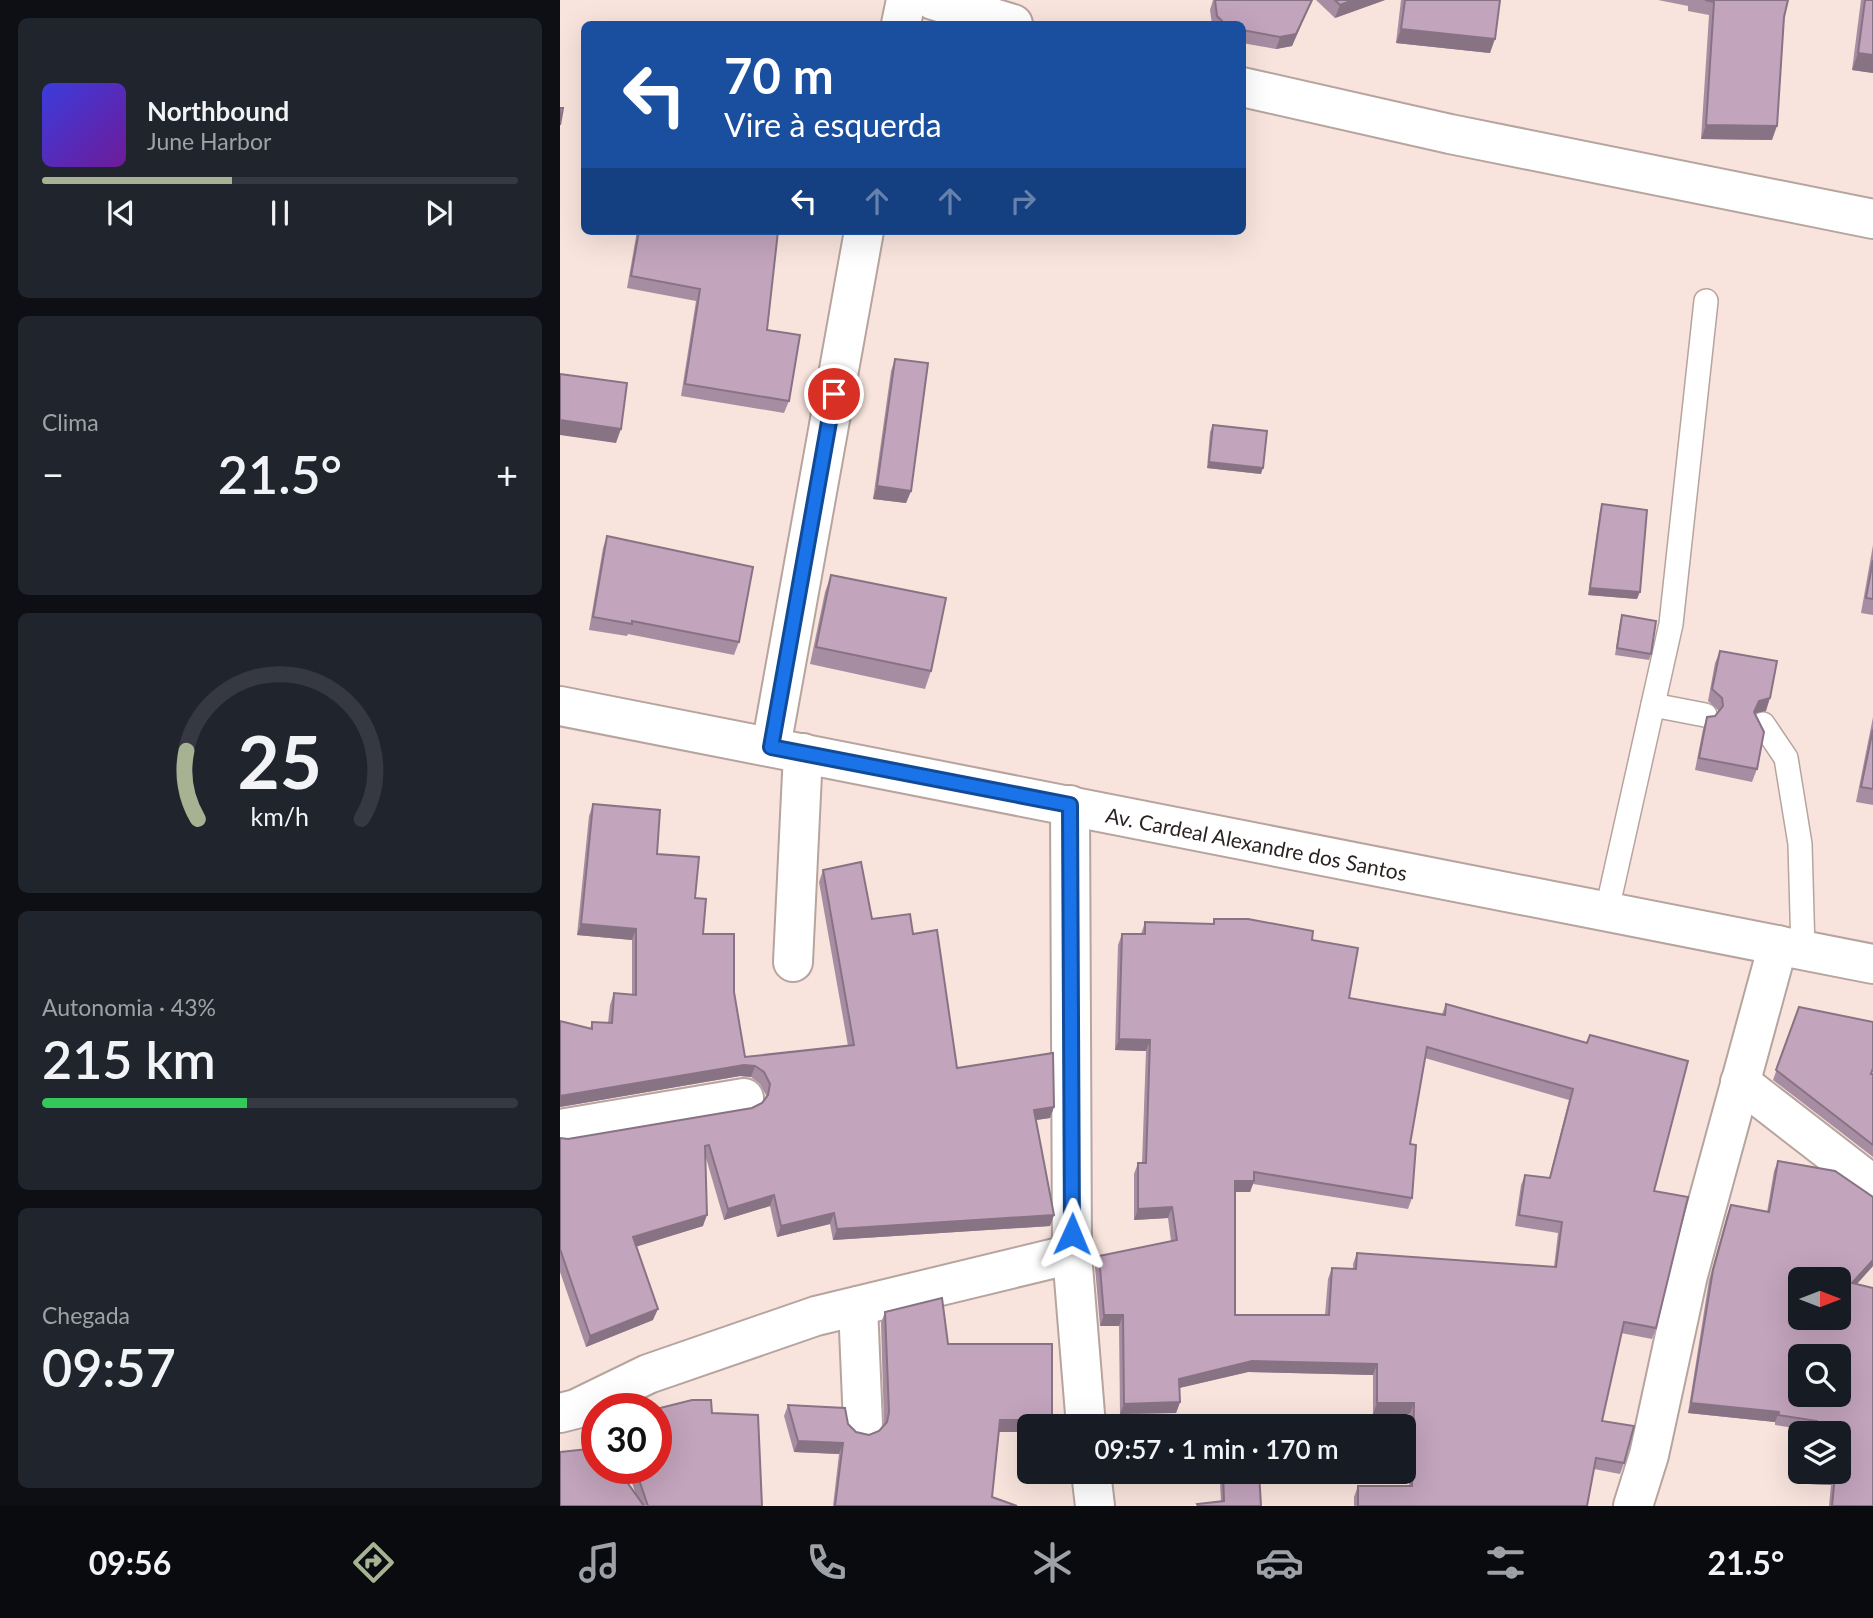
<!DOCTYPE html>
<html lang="pt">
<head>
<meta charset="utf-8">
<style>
  body { margin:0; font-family:Lato,sans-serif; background:#20242c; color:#f1f3f6; height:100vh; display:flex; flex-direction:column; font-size:26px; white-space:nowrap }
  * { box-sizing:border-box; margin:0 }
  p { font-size:23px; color:#9ea1a6 }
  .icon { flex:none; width:38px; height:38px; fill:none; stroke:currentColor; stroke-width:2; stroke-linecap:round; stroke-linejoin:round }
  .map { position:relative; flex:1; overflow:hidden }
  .drawer { display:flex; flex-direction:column; gap:18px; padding:18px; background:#0d0f14; width:560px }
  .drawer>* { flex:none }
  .hud { position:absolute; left:21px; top:21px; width:665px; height:214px; border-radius:10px; box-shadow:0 7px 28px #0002; background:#1a4fa0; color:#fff; overflow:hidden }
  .needle { width:46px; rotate:90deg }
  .buttons { position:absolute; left:1228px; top:1267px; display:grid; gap:14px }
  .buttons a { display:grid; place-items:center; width:63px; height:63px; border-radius:10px; background:#171b24; box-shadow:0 7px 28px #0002; font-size:35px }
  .speed { position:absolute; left:21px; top:1393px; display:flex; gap:14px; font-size:35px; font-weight:700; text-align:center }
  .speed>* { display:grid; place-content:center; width:91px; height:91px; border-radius:50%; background:#171b24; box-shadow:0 7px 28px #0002; line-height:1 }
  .speed .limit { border:10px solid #d22; background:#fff; color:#111 }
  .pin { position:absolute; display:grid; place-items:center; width:60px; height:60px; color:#fff; margin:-30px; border:4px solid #fff; border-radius:50%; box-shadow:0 2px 7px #0007 }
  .me { position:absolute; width:77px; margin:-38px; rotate:1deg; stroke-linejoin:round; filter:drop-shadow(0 0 5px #0008) }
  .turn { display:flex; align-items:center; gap:24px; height:147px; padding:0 28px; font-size:32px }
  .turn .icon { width:91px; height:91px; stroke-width:2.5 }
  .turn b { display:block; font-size:49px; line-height:60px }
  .lanes { display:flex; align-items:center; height:66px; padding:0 28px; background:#0003; justify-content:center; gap:35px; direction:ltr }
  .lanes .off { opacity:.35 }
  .big { font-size:52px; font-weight:600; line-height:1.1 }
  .drawer .widget { flex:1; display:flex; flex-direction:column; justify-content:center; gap:10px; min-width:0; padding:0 24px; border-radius:10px; background:#20242c }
  .drawer .dial { align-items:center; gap:0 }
  .dial svg { height:182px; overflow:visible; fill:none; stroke:#363941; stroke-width:7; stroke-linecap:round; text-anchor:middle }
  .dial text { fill:#f1f3f6; stroke:none }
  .song { display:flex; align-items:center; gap:21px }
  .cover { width:84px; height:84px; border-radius:10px; background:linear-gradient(135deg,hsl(240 70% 55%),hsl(280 70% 35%)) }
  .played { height:7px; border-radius:4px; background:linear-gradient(90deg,#a5b392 40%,#363941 40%) }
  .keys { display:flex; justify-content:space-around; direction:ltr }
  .heat { display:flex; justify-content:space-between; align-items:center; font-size:38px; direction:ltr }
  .charge { height:10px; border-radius:5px; background:linear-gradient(90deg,#34c759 43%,#363941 0) }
  .trip { position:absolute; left:457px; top:1414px; width:399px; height:70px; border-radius:10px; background:#171b24; box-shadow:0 7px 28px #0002; font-weight:600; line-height:70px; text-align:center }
  .menu { display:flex; height:112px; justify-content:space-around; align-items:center; background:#090b0e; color:#9ea1a6 }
  .menu .icon { width:49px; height:49px }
  .menu .current { color:#a5b392 }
  .menu b { font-size:32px; color:#f1f3f6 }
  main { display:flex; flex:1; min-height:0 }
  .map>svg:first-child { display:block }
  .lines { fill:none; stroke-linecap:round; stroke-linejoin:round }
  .service-casing { stroke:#b7a49e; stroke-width:26 }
  .minor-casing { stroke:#b7a49e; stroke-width:42 }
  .tertiary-casing { stroke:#b7a49e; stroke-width:42 }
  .path { stroke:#b8a8a2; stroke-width:4.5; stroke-dasharray:7 3.5; stroke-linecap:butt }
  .service { stroke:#fff; stroke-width:23 }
  .minor { stroke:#fff; stroke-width:38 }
  .tertiary { stroke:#fff; stroke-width:38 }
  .wall { fill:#a78da2; fill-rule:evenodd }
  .shaded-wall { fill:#887384 }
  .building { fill:#c2a4bc; stroke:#887384; stroke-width:2; fill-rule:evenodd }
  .route-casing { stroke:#114b97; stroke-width:18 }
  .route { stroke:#1a73e8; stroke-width:12 }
  .labels { text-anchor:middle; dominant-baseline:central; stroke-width:7; stroke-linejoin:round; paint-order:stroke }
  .street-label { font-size:21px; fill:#2b2321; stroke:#fcf4f2 }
</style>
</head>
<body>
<main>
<section class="drawer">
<div class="widget">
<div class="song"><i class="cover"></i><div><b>Northbound</b><p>June Harbor</p></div></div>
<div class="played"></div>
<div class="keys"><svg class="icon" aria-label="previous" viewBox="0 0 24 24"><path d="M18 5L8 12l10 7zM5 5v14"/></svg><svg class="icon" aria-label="pause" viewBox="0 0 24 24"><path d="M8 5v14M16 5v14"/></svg><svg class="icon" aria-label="next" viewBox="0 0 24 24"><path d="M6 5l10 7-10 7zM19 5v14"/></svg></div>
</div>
<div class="widget"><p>Clima</p>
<div class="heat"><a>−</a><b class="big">21.5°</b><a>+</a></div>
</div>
<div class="widget dial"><svg viewBox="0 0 100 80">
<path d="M14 69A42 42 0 1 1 86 69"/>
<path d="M14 69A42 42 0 0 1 9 39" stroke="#a5b392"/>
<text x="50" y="56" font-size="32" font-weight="700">25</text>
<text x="50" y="72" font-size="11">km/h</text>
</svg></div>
<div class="widget"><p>Autonomia · 43%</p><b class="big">215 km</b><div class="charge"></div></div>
<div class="widget"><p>Chegada</p><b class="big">09:57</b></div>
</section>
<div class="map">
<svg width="1313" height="1506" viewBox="0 0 1313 1506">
  <rect width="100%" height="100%" fill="#f8e4dd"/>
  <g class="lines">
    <defs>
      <g id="service">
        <polyline points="1093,705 1145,715"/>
        <polyline points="1203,724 1226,758 1240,844 1243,950"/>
        <polyline points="1047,910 1111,624 1146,301"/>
      </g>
      <g id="minor">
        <polyline points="373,0 453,24"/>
        <polyline points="341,24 346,0"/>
        <polyline points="682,87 890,134 1313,219"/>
        <polyline points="211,747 304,231"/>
        <polyline points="510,805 512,1254 526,1426"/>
        <polyline points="233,962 243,753"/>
        <polyline points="1180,1082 1313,1185"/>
        <polyline points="0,1129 184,1098"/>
        <polyline points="298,1306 303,1424"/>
        <polyline points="0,1413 16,1409 88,1374 256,1316 512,1254"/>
        <polyline points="531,1472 535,1506"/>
        <polyline points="1073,1506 1089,1455 1128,1275 1218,945"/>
      </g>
      <g id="tertiary">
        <path id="s1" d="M0,706L1313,964"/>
      </g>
    </defs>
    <use href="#service" class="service-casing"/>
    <use href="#minor" class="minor-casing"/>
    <use href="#tertiary" class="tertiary-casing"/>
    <polyline class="path" points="660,1472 680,1473"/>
    <use href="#service" class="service"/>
    <use href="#minor" class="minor"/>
    <use href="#tertiary" class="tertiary"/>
  </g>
  <g class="wall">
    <polygon points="653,0 752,0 732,46 716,49 682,43 682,24 652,24 650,10"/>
    <polygon points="756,0 825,0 775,18"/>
    <polygon points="841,0 940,0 930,53 836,43"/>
    <polygon points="1098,0 1228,0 1224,17 1212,140 1141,139 1149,15 1128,11 1128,6"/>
    <polygon points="1301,0 1313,0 1313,73 1292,70"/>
    <polygon points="77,231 218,231 207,330 229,401 224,413 121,396 136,301 67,288"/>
    <polygon points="335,359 351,491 346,503 313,499 331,371"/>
    <polygon points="653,425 701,474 647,468 650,432"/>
    <polygon points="1042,504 1077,599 1028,595 1040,510"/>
    <polygon points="47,536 179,642 174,655 68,634 67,636 29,630 43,548"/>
    <polygon points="1313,545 1313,615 1301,613"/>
    <polygon points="271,575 371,671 365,689 250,664 265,592"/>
    <polygon points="1062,615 1091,654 1089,660 1055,655 1060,622"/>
    <polygon points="1160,651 1206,711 1194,714 1197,769 1192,782 1135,770 1143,729 1147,717 1155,716 1158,712 1158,710 1148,701 1155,663"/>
    <polygon points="1313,717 1313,805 1296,802"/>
    <polygon points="33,804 97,854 135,898 143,934 174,992 185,1057 288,1046 259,882 263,870 312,919 353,934 397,1068 494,1107 490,1118 476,1120 494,1215 490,1226 273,1240 270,1224 217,1237 210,1206 164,1220 146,1158 143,1226 76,1246 93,1320 26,1347 0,1272 0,1138 8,1139 192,1108 202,1103 205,1100 206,1095 200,1084 191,1077 180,1076 0,1107 0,1021 30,1029 32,1022 48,1023 50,1005 54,993 72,995 72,940 17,935 29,816"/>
    <path d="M654,919L752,940L789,998L882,1014L886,1004L1027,1043L1030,1035L1094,1191L1096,1328L1092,1339L1061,1333L1042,1421L1064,1463L1060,1474L1034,1469L1027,1506H794V1497L798,1486H849L850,1414H813V1375L688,1372L619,1388L620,1402L616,1413L560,1414L559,1326H540L535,1267L539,1256L611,1241L608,1218L574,1220V1174L578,1163H582L586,1051L555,1050L558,945L562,934H581L585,922L653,924ZM865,1058L1009,1100L989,1178L965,1175L961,1185L955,1226L998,1233L994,1267L797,1253L793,1264V1269L772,1268L768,1279L765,1315H675V1192H690L693,1184L848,1209L852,1198L850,1144Z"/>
    <polygon points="1239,1007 1313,1074 1313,1157 1213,1080"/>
    <polygon points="1218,1161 1313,1197 1313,1266 1296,1284 1313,1506 1269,1506 1271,1485 1249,1484 1250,1472 1279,1472 1279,1433 1253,1433 1253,1431 1215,1425 1215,1422 1128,1413 1149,1280 1167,1215 1171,1205 1207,1212 1214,1171"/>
    <polygon points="325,1312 388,1344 492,1420 490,1426 469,1426 469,1432 439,1432 432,1497 457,1506 273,1506 279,1454 234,1452 224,1416 228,1405 288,1424 296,1432 309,1435 319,1431 324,1425 321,1323"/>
    <polygon points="152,1413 202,1506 0,1506 76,1495 67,1468 96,1468"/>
    <polygon points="663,1473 701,1506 637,1506 637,1504 661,1502 660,1482"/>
  </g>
  <g class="shaded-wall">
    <polygon points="752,0 732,46 716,49 720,37"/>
    <polygon points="793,0 825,0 775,18 780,5"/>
    <polygon points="841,29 935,39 930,53 836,43"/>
    <polygon points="1298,53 1313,55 1313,73 1292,70"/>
    <polygon points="1146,125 1217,126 1212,140 1141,139"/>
    <polygon points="0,420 61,429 56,443 0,435"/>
    <polygon points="649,462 703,468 701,474 647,468"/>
    <polygon points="317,486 351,491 346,503 313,499"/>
    <polygon points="1030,588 1080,592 1077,599 1028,595"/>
    <polygon points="1210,698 1206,711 1195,713 1189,724 1199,701"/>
    <polygon points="21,924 76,929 72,940 17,935"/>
    <polygon points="559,1039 590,1040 586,1051 555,1050"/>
    <polygon points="184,1065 195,1066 191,1077 180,1076 0,1107 0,1096"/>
    <polygon points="494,1107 490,1118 469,1121 474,1110"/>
    <polygon points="675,1181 694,1181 690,1192 671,1192"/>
    <polygon points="214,1195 210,1206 164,1220 168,1209"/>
    <polygon points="612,1207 608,1218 574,1220 578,1209"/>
    <polygon points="274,1213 270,1224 217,1237 221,1226"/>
    <polygon points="147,1215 143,1226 69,1249 73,1237"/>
    <polygon points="494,1215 490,1226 273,1240 277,1229"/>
    <polygon points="1313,1260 1313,1266 1289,1293 1292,1283"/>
    <polygon points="98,1309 93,1320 26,1347 30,1336"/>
    <polygon points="544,1315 563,1315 559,1326 540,1326"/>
    <polygon points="692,1361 817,1364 813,1375 688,1372 615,1389 619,1379"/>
    <polygon points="620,1402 616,1413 560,1414 564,1404"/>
    <polygon points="817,1403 854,1403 850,1414 813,1414"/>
    <polygon points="1131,1403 1219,1412 1215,1422 1128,1413"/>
    <polygon points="440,1420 492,1420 490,1426 469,1426 469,1432 436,1432"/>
    <polygon points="238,1441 283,1443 279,1454 234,1452"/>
    <polygon points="1253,1474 1275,1476 1271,1485 1249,1484"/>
  </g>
  <g class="building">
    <polygon points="655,0 752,0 736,34 720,37 682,30 682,24 665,24 657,16"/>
    <polygon points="775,0 793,0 780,5"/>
    <polygon points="845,0 940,0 935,39 841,29"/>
    <polygon points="1145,0 1228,0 1224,17 1217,126 1146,125 1154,2"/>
    <polygon points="1305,0 1313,0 1313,55 1298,53"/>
    <polygon points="0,108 3,108 0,125"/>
    <polygon points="79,231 218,231 207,330 240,335 229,401 125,384 140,289 71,276"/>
    <polygon points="335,359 368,363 351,491 317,486"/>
    <polygon points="0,374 67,383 61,429 0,420"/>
    <polygon points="653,425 707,431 703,468 649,462"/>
    <polygon points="1042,504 1087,510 1080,592 1030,588"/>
    <polygon points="47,536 193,567 179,642 72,621 72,624 33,617"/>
    <polygon points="1313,560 1313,599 1306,598"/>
    <polygon points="271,575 386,598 371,671 256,647"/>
    <polygon points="1062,615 1096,621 1091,654 1057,648"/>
    <polygon points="1160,651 1217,661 1210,698 1199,701 1194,712 1204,732 1197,769 1139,758 1147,717 1155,716 1163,706 1162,698 1152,689"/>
    <polygon points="1313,729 1313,789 1301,787"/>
    <polygon points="33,804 100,810 97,854 139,857 135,898 146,899 143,934 174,934 174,992 185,1057 294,1045 263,870 301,862 312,919 350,914 353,934 377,930 397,1068 493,1053 494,1107 474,1110 494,1215 277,1229 274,1213 221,1226 214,1195 168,1209 149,1145 145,1146 147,1215 73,1237 98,1309 30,1336 0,1249 0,1138 8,1139 192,1108 202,1103 208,1095 210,1084 204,1072 195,1066 184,1065 0,1096 0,1021 32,1029 32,1022 52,1023 54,993 76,995 76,929 21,924"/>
    <path d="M654,919H688L753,931L752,940L798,948L789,998L885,1015L886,1004L1027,1043L1030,1035L1128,1061L1094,1191L1128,1197L1096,1328L1064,1322L1042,1421L1074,1426L1064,1463L1036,1458L1027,1506H798V1486H852L854,1403H817V1364L692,1361L619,1379L620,1402L564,1404L563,1315H544L539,1256L617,1240L612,1207L578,1209V1163H586L590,1040L559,1039L562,934H585V922L654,924ZM867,1047L1013,1089L990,1178L965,1175L959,1215L1002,1222L996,1267L797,1253L796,1269L772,1268L769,1315H675V1181H694V1172L852,1198L856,1145L850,1144Z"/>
    <polygon points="1239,1007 1313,1022 1313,1068 1311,1074 1313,1074 1313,1145 1216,1070"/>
    <path d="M1218,1161L1275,1171L1313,1197V1260L1292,1283L1313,1288V1506H1272L1275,1476L1253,1474V1472H1279V1433H1256L1257,1421L1218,1415L1219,1412L1131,1403L1153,1270L1171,1205L1209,1212ZM1241,1279H1279V1318H1241ZM1241,1356H1279V1395H1241Z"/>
    <polygon points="382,1298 388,1344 492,1344 492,1420 440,1420 432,1497 457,1506 275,1506 283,1443 238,1441 228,1405 285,1408 288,1424 296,1432 309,1435 319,1431 327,1422 329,1412 325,1312"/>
    <polygon points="132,1400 151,1400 152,1413 198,1415 202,1506 88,1506 75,1468 96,1468 96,1409"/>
    <polygon points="37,1448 37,1468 57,1468 84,1506 0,1506 0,1452"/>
    <polygon points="699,1472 701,1506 638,1506 637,1504 664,1501 663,1473"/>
  </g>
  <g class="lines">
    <defs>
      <polyline id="route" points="274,394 211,747 510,805 512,1234"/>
    </defs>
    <use href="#route" class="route-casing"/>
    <use href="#route" class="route"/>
  </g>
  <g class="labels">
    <g class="street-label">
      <text stroke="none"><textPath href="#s1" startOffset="710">Av. Cardeal Alexandre dos Santos</textPath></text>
    </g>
  </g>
</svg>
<div class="buttons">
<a><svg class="needle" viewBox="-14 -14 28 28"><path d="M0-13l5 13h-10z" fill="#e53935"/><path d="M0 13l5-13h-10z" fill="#9ea1a6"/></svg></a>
<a><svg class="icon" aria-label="search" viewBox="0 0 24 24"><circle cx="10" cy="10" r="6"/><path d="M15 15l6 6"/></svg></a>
<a><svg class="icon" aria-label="layers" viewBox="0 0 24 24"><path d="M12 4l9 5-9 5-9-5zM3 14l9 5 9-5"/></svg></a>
</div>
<div class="speed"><div class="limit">30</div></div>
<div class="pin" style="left:274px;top:394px;background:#d93025"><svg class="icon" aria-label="arrive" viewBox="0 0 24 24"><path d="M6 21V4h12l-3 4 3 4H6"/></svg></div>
<svg class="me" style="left:512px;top:1234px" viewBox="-20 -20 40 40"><path d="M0-17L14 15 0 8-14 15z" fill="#1a73e8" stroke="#fff" stroke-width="4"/></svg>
<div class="trip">09:57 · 1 min · 170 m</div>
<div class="hud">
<div class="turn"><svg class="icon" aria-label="left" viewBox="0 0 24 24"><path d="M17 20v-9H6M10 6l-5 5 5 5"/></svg><div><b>70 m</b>Vire à esquerda</div></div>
<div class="lanes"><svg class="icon" aria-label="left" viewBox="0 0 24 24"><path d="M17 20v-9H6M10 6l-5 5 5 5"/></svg><svg class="icon off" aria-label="ahead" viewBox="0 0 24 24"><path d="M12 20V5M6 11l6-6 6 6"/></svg><svg class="icon off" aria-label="ahead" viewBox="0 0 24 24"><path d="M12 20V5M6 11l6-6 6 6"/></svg><svg class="icon off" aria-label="right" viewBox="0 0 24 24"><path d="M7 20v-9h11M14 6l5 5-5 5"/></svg></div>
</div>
</div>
</main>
<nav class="menu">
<b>09:56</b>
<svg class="icon current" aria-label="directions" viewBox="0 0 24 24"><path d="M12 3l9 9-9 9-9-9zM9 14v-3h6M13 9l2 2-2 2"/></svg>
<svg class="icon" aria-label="music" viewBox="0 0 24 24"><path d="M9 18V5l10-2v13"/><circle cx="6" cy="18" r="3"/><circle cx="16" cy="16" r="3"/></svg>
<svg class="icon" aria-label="phone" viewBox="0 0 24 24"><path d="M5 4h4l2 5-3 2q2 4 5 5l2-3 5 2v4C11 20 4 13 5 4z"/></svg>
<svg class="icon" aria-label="climate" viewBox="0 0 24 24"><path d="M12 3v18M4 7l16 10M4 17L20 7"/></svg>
<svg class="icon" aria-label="car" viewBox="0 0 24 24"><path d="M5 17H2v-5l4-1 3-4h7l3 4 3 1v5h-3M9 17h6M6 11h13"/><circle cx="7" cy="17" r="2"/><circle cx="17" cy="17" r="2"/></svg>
<svg class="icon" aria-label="filters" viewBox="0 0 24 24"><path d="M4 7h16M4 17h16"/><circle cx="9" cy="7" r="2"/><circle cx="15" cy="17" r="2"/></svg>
<b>21.5°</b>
</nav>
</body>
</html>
